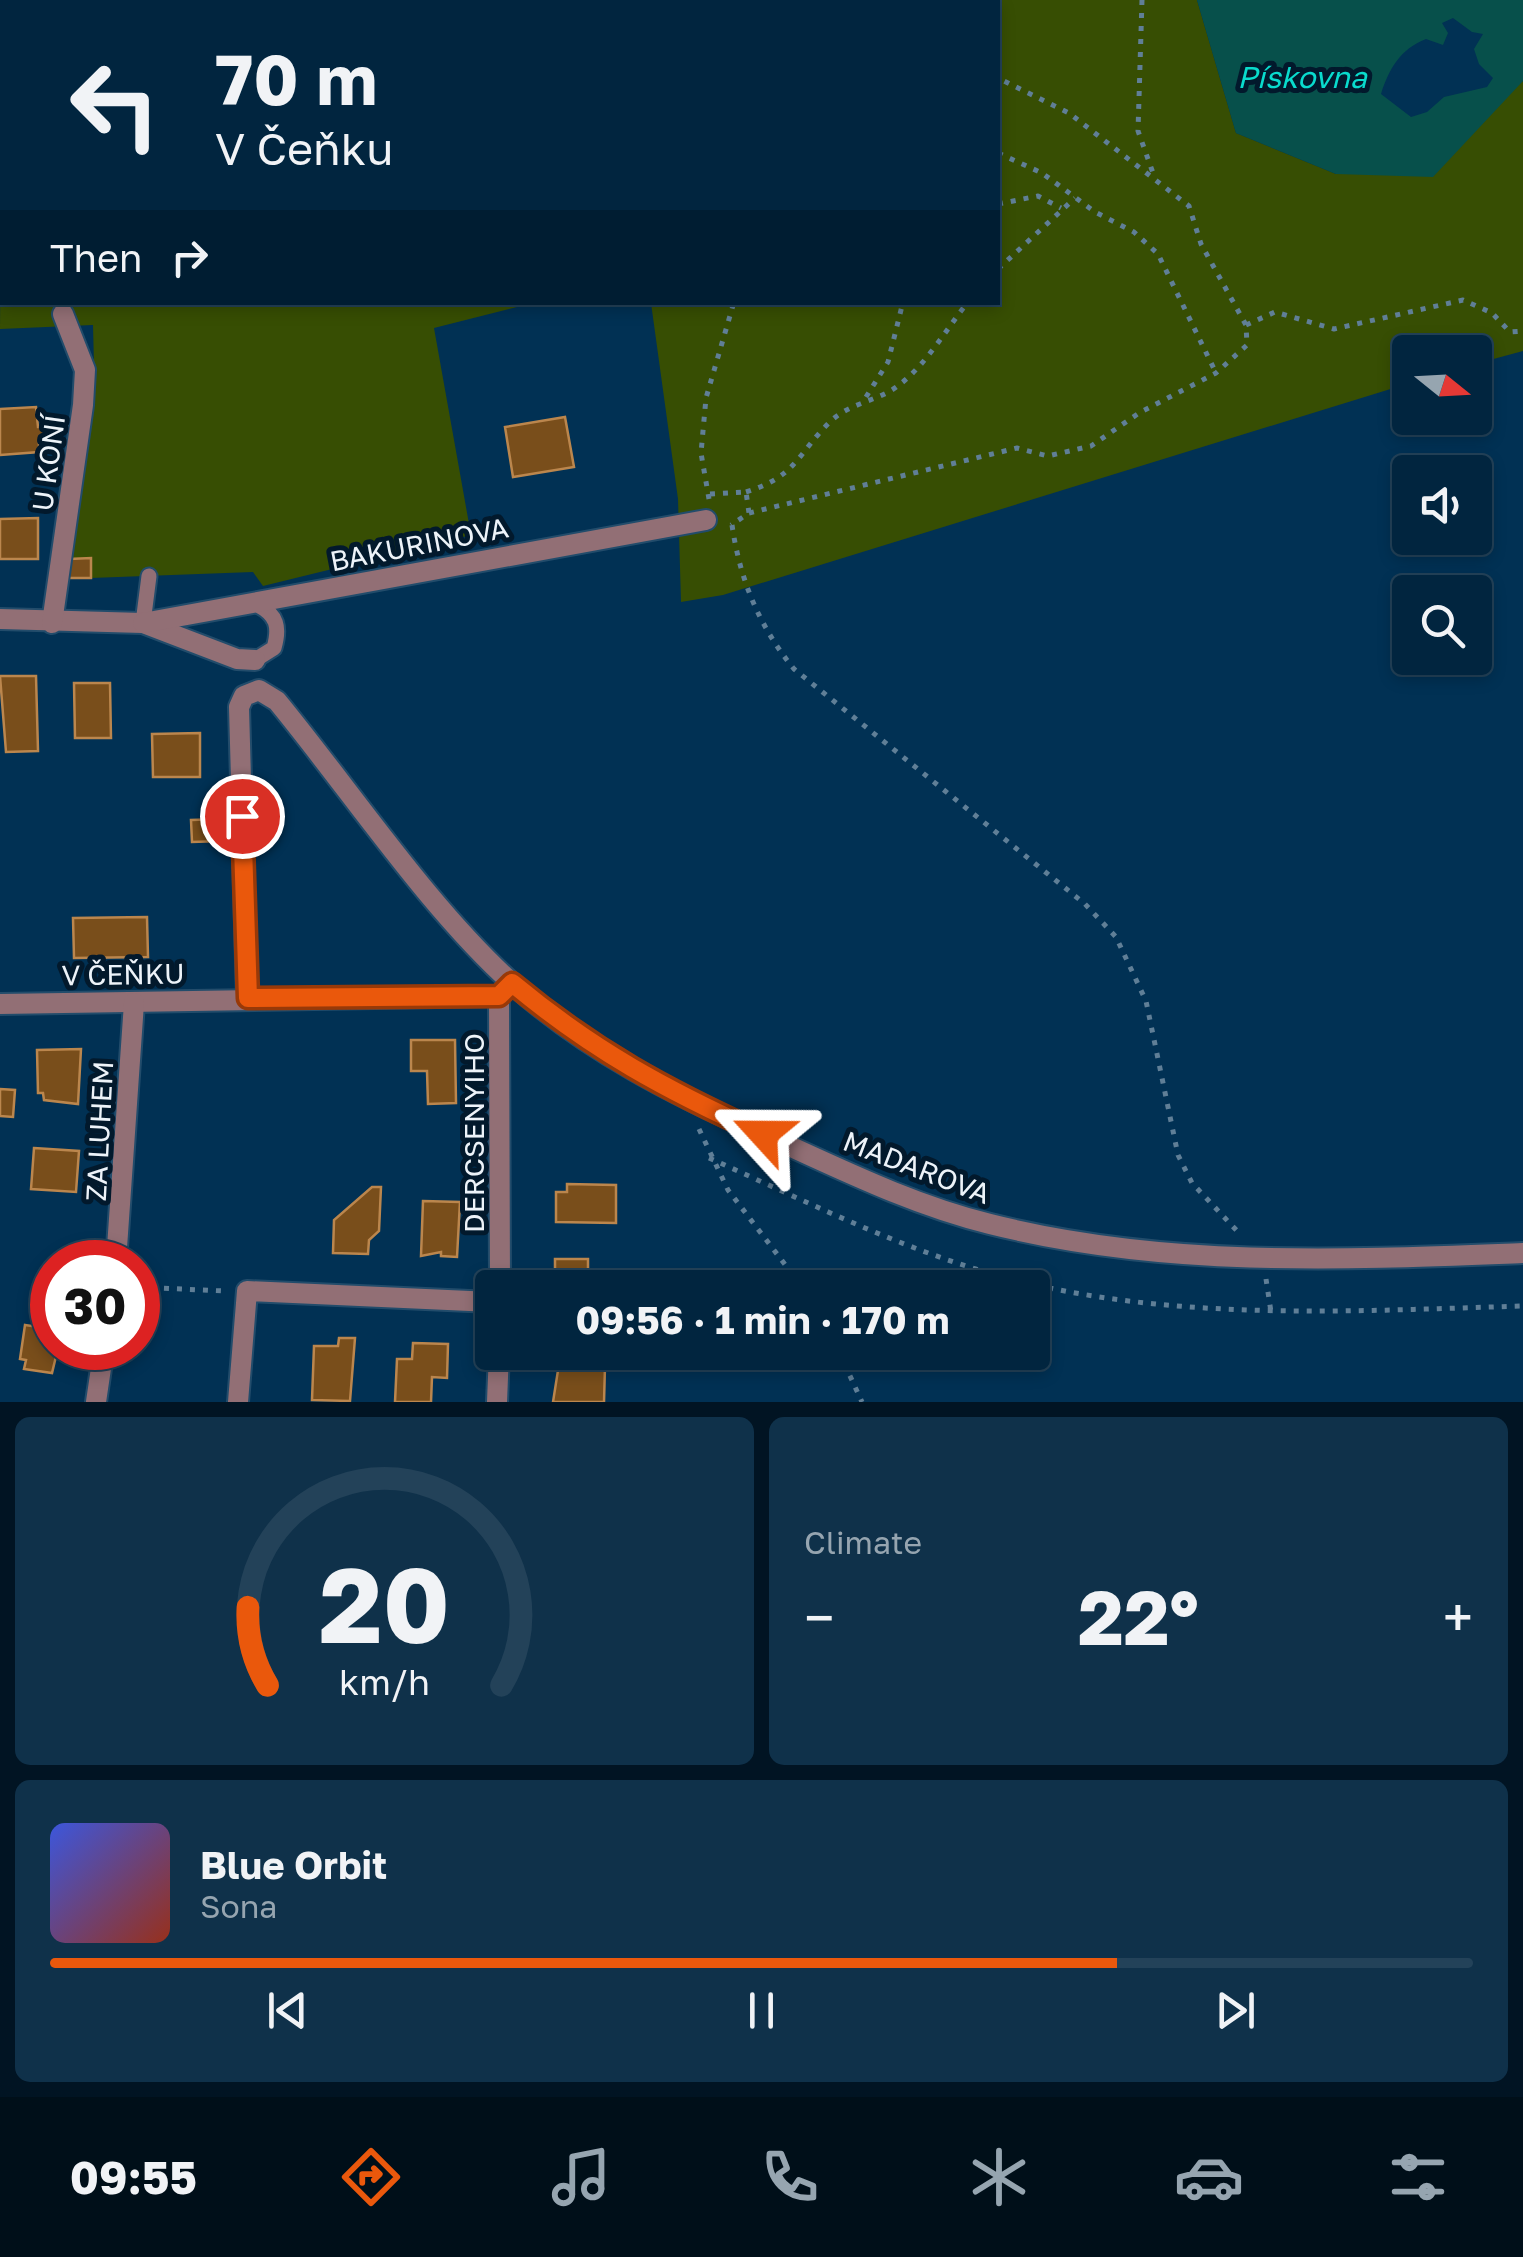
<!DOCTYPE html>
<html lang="en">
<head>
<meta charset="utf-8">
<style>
  body { margin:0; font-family:"Golos Text",sans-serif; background:#0f314a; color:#f1f3f6; height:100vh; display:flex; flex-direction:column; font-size:38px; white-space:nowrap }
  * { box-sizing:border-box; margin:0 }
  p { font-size:32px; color:#96a5b0 }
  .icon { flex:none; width:55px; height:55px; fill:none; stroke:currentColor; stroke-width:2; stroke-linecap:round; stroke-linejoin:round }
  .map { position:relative; height:1402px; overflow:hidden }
  .details { display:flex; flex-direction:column; gap:15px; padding:15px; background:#011423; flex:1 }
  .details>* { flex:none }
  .top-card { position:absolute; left:0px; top:0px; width:1000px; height:305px; box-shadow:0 5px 15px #0003,0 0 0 2px #234259; background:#01253f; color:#f1f3f6; overflow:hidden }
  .needle { width:65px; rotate:108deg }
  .fabs { position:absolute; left:1392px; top:335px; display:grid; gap:20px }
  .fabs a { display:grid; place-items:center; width:100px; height:100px; border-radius:10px; background:#01253f; box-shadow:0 5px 15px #0003,0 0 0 2px #234259; font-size:50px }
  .speed { position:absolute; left:30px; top:1240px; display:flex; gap:20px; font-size:50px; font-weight:700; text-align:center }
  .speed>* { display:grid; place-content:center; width:130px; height:130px; border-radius:50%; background:#01253f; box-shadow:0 5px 15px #0003,0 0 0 2px #234259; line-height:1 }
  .speed .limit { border:15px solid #d22; background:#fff; color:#111 }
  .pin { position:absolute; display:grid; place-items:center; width:85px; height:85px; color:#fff; margin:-42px; border:5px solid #fff; border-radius:50%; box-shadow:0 2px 10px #0007 }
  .me { position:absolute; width:110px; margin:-55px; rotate:294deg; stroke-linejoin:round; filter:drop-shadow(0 0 8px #0008) }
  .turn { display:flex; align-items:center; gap:35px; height:210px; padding:0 50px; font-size:45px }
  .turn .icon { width:130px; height:130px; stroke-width:2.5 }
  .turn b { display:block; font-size:70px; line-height:85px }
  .then { display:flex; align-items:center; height:95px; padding:0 50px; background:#0003; gap:20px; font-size:38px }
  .big { font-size:75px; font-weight:700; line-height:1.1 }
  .details .card { flex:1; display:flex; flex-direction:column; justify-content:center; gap:15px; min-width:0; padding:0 35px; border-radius:15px; background:#0f314a }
  .details .dial { align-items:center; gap:0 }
  .dial svg { height:260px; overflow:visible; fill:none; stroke:#234259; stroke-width:7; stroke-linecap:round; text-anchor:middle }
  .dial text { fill:#f1f3f6; stroke:none }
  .song { display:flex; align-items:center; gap:30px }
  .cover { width:120px; height:120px; border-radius:15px; background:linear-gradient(135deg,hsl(230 70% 55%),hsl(10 70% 35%)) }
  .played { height:10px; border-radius:5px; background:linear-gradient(90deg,#ea580c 75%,#234259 75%) }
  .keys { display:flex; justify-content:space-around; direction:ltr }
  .heat { display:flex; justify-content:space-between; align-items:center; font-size:55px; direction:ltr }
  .details .tiles { flex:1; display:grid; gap:15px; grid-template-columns:1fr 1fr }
  .card:last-child { grid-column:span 2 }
  .trip { position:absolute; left:475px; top:1270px; width:575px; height:100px; border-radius:10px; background:#01253f; box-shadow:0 5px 15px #0003,0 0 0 2px #234259; font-weight:700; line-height:100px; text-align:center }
  .tabs { display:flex; height:160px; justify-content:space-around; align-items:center; background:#000f19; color:#96a5b0 }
  .tabs .icon { width:70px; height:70px }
  .tabs .current { color:#ea580c }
  .tabs b { font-size:45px; color:#f1f3f6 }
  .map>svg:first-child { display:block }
  .green { fill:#374e03 }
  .water { fill:#07504b; fill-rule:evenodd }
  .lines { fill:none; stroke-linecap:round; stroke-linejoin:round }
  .river { stroke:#07504b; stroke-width:50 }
  .building { fill:#794e1b; stroke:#bb864d; stroke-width:2.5 }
  .lane-casing { stroke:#224c6b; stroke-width:19 }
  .street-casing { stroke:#224c6b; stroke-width:24 }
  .path { stroke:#607f97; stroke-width:5; stroke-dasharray:5 8; stroke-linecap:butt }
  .lane { stroke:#926f75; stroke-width:15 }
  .street { stroke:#926f75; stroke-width:20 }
  .route-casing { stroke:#983908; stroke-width:25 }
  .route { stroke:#ea580c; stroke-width:18 }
  .labels { text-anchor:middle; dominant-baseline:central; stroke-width:10; stroke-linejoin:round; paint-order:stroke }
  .street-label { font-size:28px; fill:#edf3f9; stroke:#02192c }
  .water-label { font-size:30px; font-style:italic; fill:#09dbcd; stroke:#02192c }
</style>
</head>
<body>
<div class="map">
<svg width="1523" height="1402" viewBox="0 0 1523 1402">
  <rect width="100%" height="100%" fill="#013154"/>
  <g class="green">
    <polygon points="62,0 1197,0 1236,133 1336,174 1509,92 1523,81 1523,351 1475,364 1475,352 1410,352 1410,383 723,595 681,602 678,499 651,303 998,302 998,2 60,2"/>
    <polygon points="2,58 2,302 533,303 434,328 471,535 263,586 253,572 91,578 90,558 69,559 94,365 93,325 0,329"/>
  </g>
  <path class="water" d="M1197,0H1523V81L1433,177L1336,174L1236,133ZM1453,18L1472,32L1483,34L1474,49L1479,64L1493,78L1487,87L1444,97L1427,112L1411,117L1381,94C1389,69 1400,49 1426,39L1443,45L1448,33L1442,23Z"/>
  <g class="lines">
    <polyline class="river" points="25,2 28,0"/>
  </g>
  <g class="building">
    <polygon points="36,407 38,427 45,427 46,442 39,442 39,452 0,455 0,409"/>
    <polygon points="565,417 574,467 513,477 505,427"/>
    <polygon points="38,518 38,559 0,559 0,519"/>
    <polygon points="91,558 91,578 67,578 69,559"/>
    <polygon points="0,676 36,676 38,751 6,752"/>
    <polygon points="74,683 110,683 111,738 75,738"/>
    <polygon points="200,733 200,777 153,777 152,734"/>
    <polygon points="222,819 222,841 192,842 191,820"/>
    <polygon points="147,917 148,957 74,958 73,918"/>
    <polygon points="411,1040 455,1040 456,1103 428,1104 427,1071 411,1071"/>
    <polygon points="81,1049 78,1104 44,1100 43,1093 38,1093 37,1050"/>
    <polygon points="0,1089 15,1090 13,1117 0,1116"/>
    <polygon points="34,1148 79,1151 76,1192 31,1189"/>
    <polygon points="567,1184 616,1185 616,1223 556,1222 556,1192 567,1192"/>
    <polygon points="372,1187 381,1187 379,1231 369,1240 368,1254 333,1253 334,1220"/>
    <polygon points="423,1201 460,1202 457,1257 441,1256 441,1252 421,1256"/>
    <polygon points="555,1259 588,1259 588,1272 604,1272 603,1288 555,1288"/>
    <polygon points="25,1325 52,1329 52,1348 58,1348 52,1373 24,1369 26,1360 20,1359"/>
    <polygon points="339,1338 355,1338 350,1401 312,1400 314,1346 338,1346"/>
    <polygon points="413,1343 448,1344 447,1378 432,1377 431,1402 395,1402 397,1359 412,1359"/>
    <polygon points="559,1364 605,1366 604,1402 553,1402"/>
  </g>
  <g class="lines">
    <defs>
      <g id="lane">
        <polyline points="143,623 149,576"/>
        <path d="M255,660L274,648C280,627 277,615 258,605"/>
      </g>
      <g id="street">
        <polyline points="0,619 143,623 237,659 255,660"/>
        <polyline points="52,623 83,405 85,370 63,314"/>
        <polyline points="143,623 706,520"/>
        <path d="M247,998L239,707L244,696L259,690L277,701C351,791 429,909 514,985C589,1052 675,1095 765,1135C838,1168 912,1205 990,1224C1165,1268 1344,1260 1523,1253"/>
        <polyline points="0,1004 499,996"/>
        <polyline points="116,1262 134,1003"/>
        <polyline points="500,1288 499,996 507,988"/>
        <polyline points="96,1402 104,1348"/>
        <polyline points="238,1402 247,1291 492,1302"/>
        <polyline points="497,1402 499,1352"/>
      </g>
    </defs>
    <use href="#lane" class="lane-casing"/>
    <use href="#street" class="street-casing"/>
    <g class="path">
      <polyline points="1142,0 1138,131 1153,173"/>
      <polyline points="888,2 893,0"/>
      <polyline points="998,153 1042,173 1095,212 1134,232 1158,254 1216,373"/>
      <polyline points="0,200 2,203"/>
      <polyline points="998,204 1038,196 1061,208"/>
      <polyline points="998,269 1075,198"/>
      <polyline points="0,278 2,279"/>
      <polyline points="1246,325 1275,312 1334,329 1463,300 1492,313 1510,332 1523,331"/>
      <polyline points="866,397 888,362 903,302"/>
      <path d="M746,492C798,476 797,453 832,420C852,402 879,401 899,385C926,365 947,328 968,302"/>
      <polyline points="710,494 746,492 749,513 731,525"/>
      <polyline points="709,499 701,453 706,398 734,302"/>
      <polyline points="749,513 1017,448 1048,456 1091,446 1139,413 1216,373 1247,345 1246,325 1201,244 1189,206 1069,113 998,78"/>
      <path d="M732,525C740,580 759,626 794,669L1085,904L1116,937L1146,1001L1178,1155L1192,1183L1239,1233"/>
      <polyline points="699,1129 728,1190 803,1288"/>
      <path d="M709,1158C808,1202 906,1252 1011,1279C1178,1322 1352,1311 1523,1306"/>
      <polyline points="1266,1279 1271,1312"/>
      <polyline points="138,1287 224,1291"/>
      <polyline points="839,1352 862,1402"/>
    </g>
    <use href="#lane" class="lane"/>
    <use href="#street" class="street"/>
  </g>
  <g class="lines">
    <defs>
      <path id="route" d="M242,816L248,998L499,996L512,983C594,1051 666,1090 763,1134"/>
    </defs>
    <use href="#route" class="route-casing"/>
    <use href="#route" class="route"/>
  </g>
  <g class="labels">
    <g class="street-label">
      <text transform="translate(48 463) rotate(-82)">U KONÍ</text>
      <text transform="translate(419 544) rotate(-11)">BAKURINOVA</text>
      <text transform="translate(123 974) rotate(-1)">V ČEŇKU</text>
      <text transform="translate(99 1131) rotate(-87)">ZA LUHEM</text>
      <text transform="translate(473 1133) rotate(-90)">DERCSENYIHO</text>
      <text transform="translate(917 1167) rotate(21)">MADAROVA</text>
    </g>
    <g class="water-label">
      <text x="1302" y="77">Pískovna</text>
    </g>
  </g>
</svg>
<div class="fabs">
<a><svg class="needle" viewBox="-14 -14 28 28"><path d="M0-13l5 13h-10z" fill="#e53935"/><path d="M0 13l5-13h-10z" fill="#96a5b0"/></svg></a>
<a><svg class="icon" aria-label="sound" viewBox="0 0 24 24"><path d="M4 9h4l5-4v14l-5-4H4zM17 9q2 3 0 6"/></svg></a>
<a><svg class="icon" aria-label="search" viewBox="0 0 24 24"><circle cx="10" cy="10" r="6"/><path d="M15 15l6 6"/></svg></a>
</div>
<div class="speed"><div class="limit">30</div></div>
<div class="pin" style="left:242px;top:816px;background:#d93025"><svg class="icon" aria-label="arrive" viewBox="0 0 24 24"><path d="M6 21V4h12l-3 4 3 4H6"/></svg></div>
<svg class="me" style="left:763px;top:1134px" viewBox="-20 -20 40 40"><path d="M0-17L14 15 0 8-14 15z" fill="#ea580c" stroke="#fff" stroke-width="4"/></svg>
<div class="trip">09:56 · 1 min · 170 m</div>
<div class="top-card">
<div class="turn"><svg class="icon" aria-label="left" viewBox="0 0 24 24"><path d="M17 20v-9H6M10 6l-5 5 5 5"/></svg><div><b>70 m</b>V Čeňku</div></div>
<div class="then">Then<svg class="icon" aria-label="right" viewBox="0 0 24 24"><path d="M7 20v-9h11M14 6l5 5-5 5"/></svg></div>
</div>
</div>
<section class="details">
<div class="tiles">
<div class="card dial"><svg viewBox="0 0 100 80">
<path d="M14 69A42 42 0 1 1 86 69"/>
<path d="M14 69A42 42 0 0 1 8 45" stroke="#ea580c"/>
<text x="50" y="56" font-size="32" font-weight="700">20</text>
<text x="50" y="72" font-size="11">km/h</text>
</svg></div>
<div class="card"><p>Climate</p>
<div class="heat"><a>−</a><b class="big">22°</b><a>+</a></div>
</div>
<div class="card">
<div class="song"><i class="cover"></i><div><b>Blue Orbit</b><p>Sona</p></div></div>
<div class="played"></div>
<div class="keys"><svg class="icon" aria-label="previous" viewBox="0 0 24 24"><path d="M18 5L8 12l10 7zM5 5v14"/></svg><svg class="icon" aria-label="pause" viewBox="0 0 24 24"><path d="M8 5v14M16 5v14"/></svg><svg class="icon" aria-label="next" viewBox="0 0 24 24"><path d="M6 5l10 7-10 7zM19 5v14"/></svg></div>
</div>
</div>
</section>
<nav class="tabs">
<b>09:55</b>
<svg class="icon current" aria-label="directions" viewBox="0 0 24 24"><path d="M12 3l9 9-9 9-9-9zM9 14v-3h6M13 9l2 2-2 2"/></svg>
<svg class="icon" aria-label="music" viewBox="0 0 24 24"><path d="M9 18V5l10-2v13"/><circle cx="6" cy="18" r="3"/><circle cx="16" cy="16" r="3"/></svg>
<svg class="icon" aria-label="phone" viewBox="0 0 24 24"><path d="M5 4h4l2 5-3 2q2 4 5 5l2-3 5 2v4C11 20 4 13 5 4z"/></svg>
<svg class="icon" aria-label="climate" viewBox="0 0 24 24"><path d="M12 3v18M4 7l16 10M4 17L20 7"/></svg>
<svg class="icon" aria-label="car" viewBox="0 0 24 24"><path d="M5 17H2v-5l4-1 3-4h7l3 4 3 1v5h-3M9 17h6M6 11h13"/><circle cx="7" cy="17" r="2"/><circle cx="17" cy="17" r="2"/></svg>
<svg class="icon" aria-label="filters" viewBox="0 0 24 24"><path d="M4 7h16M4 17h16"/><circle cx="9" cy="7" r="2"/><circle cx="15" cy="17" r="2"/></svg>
</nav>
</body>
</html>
